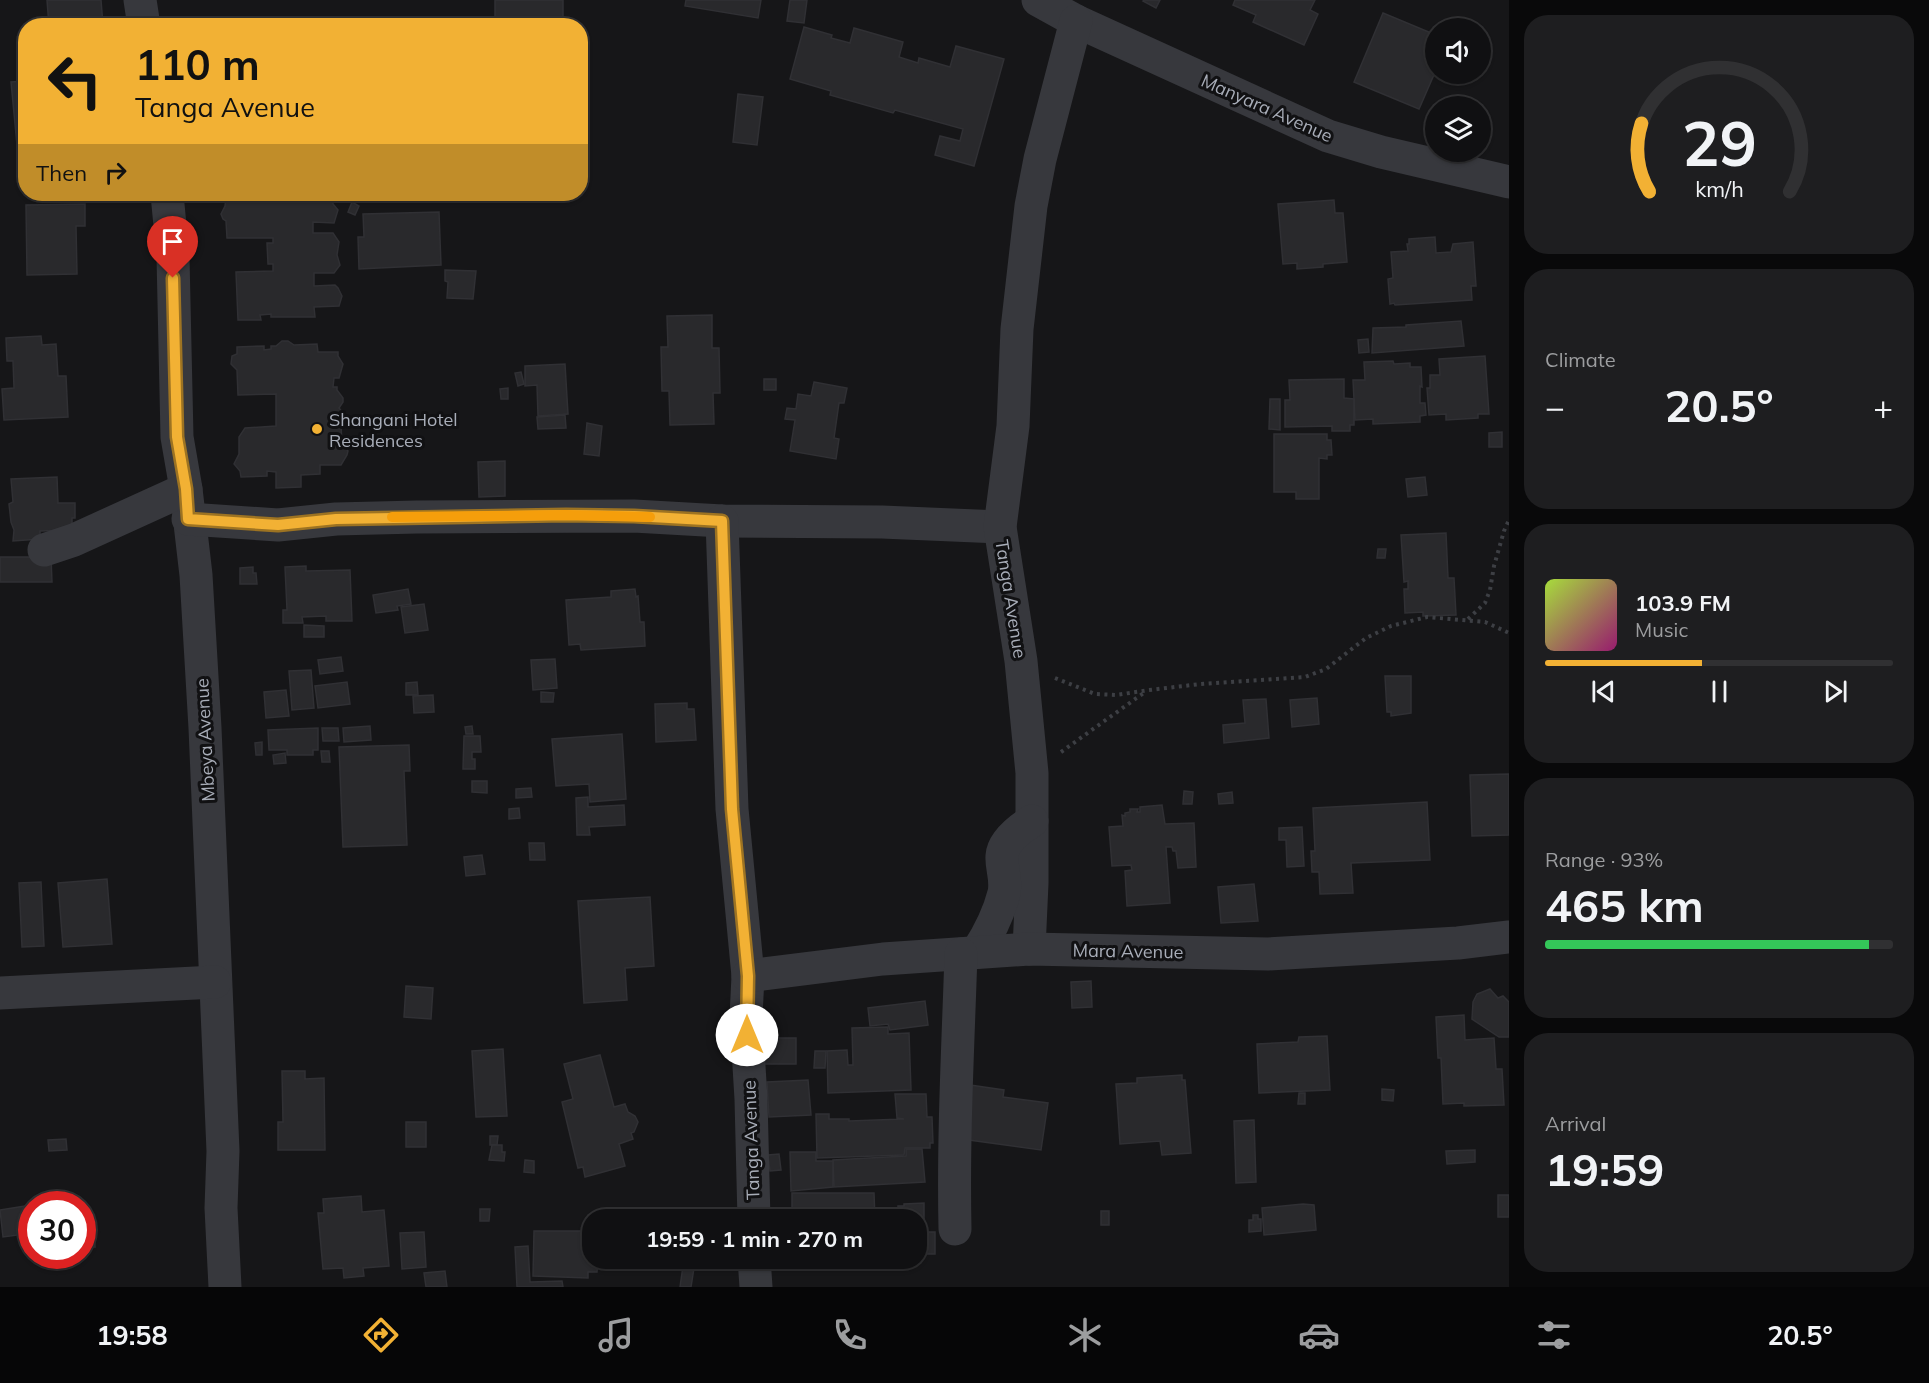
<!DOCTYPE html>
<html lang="en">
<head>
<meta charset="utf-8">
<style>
  body { margin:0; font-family:Mulish,sans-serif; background:#1e1e20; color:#f1f3f6; height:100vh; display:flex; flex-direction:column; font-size:22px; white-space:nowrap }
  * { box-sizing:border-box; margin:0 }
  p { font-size:20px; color:#9c9d9f }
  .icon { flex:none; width:33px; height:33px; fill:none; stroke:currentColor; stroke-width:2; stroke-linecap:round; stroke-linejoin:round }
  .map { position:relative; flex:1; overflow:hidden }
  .drawer { display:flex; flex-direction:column; gap:15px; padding:15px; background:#09090a; width:420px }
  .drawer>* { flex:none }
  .hud { position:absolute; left:18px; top:18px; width:570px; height:183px; border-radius:24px; box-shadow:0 2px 4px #0004,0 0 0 2px #303032; background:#f2b134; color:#111; overflow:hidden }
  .controls { position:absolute; left:1425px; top:18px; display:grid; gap:12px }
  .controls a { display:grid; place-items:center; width:66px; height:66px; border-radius:50%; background:#101012; box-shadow:0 2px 4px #0004,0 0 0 2px #303032; font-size:30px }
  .speed { position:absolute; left:18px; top:1191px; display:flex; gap:12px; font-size:30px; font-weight:700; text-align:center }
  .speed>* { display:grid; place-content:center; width:78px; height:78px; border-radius:50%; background:#101012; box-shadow:0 2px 4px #0004,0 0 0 2px #303032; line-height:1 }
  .speed .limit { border:9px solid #d22; background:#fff; color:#111 }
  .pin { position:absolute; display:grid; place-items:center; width:51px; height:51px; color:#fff; margin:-62px -26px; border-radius:50% 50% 50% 0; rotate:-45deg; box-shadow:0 0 6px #0007 }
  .pin .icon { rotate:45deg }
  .me { position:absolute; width:66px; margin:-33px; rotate:0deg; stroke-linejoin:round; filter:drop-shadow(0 0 4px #0008) }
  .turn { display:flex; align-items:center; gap:21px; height:126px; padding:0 18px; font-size:27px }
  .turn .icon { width:78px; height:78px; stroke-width:2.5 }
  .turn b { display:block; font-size:42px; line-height:51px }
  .then { display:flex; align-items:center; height:57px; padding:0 18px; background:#0003; gap:12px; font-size:22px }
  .big { font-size:45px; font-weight:700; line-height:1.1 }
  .drawer .widget { flex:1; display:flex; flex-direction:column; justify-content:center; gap:9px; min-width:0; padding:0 21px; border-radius:24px; background:#1e1e20 }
  .drawer .dial { align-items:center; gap:0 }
  .dial svg { height:156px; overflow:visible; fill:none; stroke:#303032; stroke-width:7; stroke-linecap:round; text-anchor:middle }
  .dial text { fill:#f1f3f6; stroke:none }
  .song { display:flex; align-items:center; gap:18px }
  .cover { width:72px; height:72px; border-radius:9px; background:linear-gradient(135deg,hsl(80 70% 55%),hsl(320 70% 35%)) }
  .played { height:6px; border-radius:3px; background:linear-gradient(90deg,#f2b134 45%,#303032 45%) }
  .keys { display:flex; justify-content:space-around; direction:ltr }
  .heat { display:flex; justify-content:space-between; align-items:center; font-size:33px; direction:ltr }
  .charge { height:9px; border-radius:4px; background:linear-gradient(90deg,#34c759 93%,#303032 0) }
  .trip { position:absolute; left:582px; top:1209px; width:345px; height:60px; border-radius:24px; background:#101012; box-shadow:0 2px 4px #0004,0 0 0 2px #303032; font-weight:700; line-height:60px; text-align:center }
  .tabs { display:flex; height:96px; justify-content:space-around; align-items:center; background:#060607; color:#9c9d9f }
  .tabs .icon { width:42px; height:42px }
  .tabs .current { color:#f2b134 }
  .tabs b { font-size:27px; color:#f1f3f6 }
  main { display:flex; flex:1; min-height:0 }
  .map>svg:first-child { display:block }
  .building { fill:#29292c; stroke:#303034; stroke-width:1.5 }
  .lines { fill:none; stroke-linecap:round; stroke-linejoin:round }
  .path { stroke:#3d3f44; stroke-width:4; stroke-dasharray:3 4.5; stroke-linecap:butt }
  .street { stroke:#37383d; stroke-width:33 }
  .route-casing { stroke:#9d7322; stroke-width:15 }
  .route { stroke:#f2b134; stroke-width:10 }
  .slow { stroke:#f59e0b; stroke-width:10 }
  .poi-dot { fill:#f2b134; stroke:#111113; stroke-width:2 }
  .labels { text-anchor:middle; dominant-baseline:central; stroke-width:6; stroke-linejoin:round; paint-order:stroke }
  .street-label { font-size:18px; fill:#a8adb8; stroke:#111113 }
  .poi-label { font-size:18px; fill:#a8adb8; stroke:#111113; text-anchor:start }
</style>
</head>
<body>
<main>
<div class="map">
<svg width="1509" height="1287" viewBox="0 0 1509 1287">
  <rect width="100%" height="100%" fill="#161618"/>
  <g class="building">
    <polygon points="47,0 101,0 103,25 49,26"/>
    <rect x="495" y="0" width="68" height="26"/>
    <polygon points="686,0 761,0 758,18 685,6"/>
    <polygon points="790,0 807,0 804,23 787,21"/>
    <polygon points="1144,0 1160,0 1156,8 1143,1"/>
    <polygon points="1235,0 1315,0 1310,10 1318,14 1304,45 1253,22 1256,15 1233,5"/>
    <polygon points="1383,13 1436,35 1436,70 1419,109 1354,82"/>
    <rect x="310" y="23" width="18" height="3"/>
    <rect x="239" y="24" width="52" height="2"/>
    <polygon points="804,27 832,35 831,38 850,43 854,28 903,42 899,57 918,63 919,58 950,67 956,46 1004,59 974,166 935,155 940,136 960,141 963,129 895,110 893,113 830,95 831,91 790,79"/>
    <polygon points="26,81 26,145 17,145 11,82"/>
    <polygon points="738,94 763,97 757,145 733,142"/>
    <polygon points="234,194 258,194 258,195 267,194 313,194 314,199 333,198 333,204 338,210 334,223 313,222 313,233 333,233 339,242 337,255 340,265 334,273 314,273 314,286 335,285 338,288 342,296 339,306 314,307 315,317 271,317 271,314 260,315 261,320 238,320 236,272 273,271 273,264 268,264 267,243 273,243 273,238 227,238 226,221 223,219 221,214 225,206 226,198 234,197"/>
    <polygon points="403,194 419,194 420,200 403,201"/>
    <rect x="433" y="194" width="11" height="4"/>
    <polygon points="1334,200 1335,213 1343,213 1347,262 1323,264 1323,267 1297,269 1297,263 1283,264 1278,204"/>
    <polygon points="352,202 359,206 355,215 348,212"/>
    <polygon points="85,204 85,226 76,226 77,274 27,275 26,205"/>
    <polygon points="439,212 441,265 359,269 358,237 364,237 363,214"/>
    <polygon points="1435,237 1436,253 1451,252 1453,244 1473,242 1476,286 1471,286 1472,300 1395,305 1394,303 1390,304 1388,279 1393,278 1391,252 1408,251 1407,244 1409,244 1409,239"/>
    <polygon points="445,270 476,271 473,299 447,298 448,282 445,281"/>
    <polygon points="712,315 712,348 719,348 720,393 713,393 714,424 670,425 669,391 662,391 661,347 668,347 667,316"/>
    <polygon points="1461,321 1464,346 1372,353 1373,328 1406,327 1406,325"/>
    <polygon points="41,336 42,345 56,344 58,376 66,376 68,417 4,420 2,389 14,388 13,361 7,361 6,338"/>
    <polygon points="1368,339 1369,352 1359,353 1358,340"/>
    <polygon points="282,341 288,341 294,345 317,344 318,352 338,352 338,356 343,364 339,378 334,378 333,387 337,387 337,390 343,398 343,402 339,408 346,417 341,425 342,444 348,451 347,455 341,465 320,465 320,474 301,475 301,487 276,488 276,472 267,471 267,476 241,477 240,471 234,464 239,454 239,437 245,428 276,426 276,394 238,395 237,370 231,364 232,356 237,354 237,347 264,346 264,350 271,349 271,346 276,346"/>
    <polygon points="1485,356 1489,414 1478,414 1478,418 1446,420 1446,414 1429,415 1427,388 1430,388 1430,375 1440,375 1439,359"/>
    <polygon points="1393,361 1394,364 1410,363 1410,367 1421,367 1422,387 1420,386 1420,403 1425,403 1426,415 1420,416 1420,422 1373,424 1373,419 1355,420 1353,380 1365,380 1364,362"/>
    <polygon points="565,364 568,414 538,416 537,385 525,386 525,366"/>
    <polygon points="521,372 524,384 518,386 515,373"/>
    <rect x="764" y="379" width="12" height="11"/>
    <polygon points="1344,379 1344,398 1354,399 1354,425 1350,425 1350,431 1332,431 1332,426 1285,427 1285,400 1290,400 1289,380"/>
    <polygon points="814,382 847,388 844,403 839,403 834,438 839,439 836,459 790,451 795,420 785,419 787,408 796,409 798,394 811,396"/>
    <polygon points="508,388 508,399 501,399 500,389"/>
    <polygon points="1270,399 1280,399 1280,430 1269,429"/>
    <polygon points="565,415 566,428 538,429 537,417"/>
    <polygon points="587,423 602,426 599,456 584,454"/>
    <polygon points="1502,432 1502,447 1489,447 1489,433"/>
    <polygon points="1274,434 1327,434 1327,440 1331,440 1332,455 1327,455 1327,459 1319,458 1319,499 1296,499 1296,492 1274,492"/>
    <polygon points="505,461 505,496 479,497 478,462"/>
    <polygon points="57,477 58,503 75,503 75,518 72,518 72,530 40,531 40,539 13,541 14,530 11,522 9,504 13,502 11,479"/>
    <polygon points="1425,477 1427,495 1408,497 1406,479"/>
    <polygon points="1446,533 1448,578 1454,578 1456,615 1423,616 1423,612 1405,613 1404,589 1408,589 1408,581 1404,582 1401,535"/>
    <polygon points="1378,549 1386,549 1385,558 1377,558"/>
    <polygon points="0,557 51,557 52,582 0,582"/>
    <polygon points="306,566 306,571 350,570 352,621 326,621 326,616 302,617 303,623 283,623 283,610 287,610 285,567"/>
    <polygon points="253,567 253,573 256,573 257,584 240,584 240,568"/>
    <polygon points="408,589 411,604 397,606 398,610 376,613 373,595"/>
    <polygon points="635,589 636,597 638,596 640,622 644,622 645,646 581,650 580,644 569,645 566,600 611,597 611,591"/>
    <polygon points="424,604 428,630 405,633 401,607"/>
    <polygon points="304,625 324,626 324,637 304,637"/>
    <polygon points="341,657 343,671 320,674 318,660"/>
    <polygon points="555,659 557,688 533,690 531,660"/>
    <polygon points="311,670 314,708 292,710 289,671"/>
    <polygon points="1385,676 1411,676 1411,713 1391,716 1391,712 1387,712"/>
    <polygon points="347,682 350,704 318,708 315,686"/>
    <polygon points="417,682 418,695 406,695 406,683"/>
    <polygon points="286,690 289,716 266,718 264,692"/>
    <polygon points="541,692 554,693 553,702 541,702"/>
    <polygon points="433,695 434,712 414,713 413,696"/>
    <polygon points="1317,698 1319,724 1292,727 1290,700"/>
    <polygon points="1266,699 1269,738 1224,743 1223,725 1245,723 1243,700"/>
    <polygon points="687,703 687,709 694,709 696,740 656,742 655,704"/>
    <polygon points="370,726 371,740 344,742 343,728"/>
    <polygon points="472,726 473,734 466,734 465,727"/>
    <polygon points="318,728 318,750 313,750 313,755 287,755 287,750 269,750 268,730"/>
    <polygon points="322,728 338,728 339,741 323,741"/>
    <polygon points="622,734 626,799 590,802 589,784 556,786 552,739"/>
    <polygon points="464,736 480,736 481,752 472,752 472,759 475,759 475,769 463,769"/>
    <polygon points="262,742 262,755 256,755 255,743"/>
    <polygon points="409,745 410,771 404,771 407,845 343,847 339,747"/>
    <polygon points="321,751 329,751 330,762 322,762"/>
    <polygon points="285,753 286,763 274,764 273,755"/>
    <polygon points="1509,774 1509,835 1472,836 1470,775"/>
    <polygon points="472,781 487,781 487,793 472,792"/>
    <polygon points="531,788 532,797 516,798 516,789"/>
    <polygon points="1184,791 1193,792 1192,804 1183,804"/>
    <polygon points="1232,792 1233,803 1219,804 1218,794"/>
    <polygon points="588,797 588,807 624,805 625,825 589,827 590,835 577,835 576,798"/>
    <polygon points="1427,802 1430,860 1351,863 1353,893 1320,894 1319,872 1312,872 1311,851 1315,851 1313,808"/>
    <polygon points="1162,805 1165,824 1194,823 1196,867 1178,868 1176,851 1173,851 1172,847 1166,847 1170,903 1127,906 1125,871 1132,870 1131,865 1112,866 1109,827 1123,826 1122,815 1125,816 1125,813 1130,812 1130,809 1138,809 1137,812 1140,812 1140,807"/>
    <polygon points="519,808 520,818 509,819 509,809"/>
    <polygon points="1302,827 1304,866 1287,867 1286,840 1279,840 1279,828"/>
    <polygon points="529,843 544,843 545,860 530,860"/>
    <polygon points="482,855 485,874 466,876 464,857"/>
    <polygon points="107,879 112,944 63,947 58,883"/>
    <polygon points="41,882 44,946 22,947 19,883"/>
    <polygon points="1254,884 1258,921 1221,923 1218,887"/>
    <polygon points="650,897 654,966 625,968 627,1000 584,1003 578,901"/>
    <polygon points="1091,981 1092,1007 1072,1008 1071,982"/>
    <polygon points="406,986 433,988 431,1019 404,1017"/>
    <polygon points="1490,989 1498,998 1503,996 1509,1002 1509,1037 1499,1037 1472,1019 1473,1002 1477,994"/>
    <polygon points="925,1001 928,1025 890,1030 888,1024 870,1026 868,1008"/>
    <polygon points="1464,1015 1465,1040 1494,1038 1496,1069 1502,1069 1504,1105 1464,1106 1464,1103 1443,1104 1441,1058 1438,1058 1436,1017"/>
    <polygon points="888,1027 888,1034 909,1033 911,1090 828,1093 827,1051 847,1050 848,1065 853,1065 852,1028"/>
    <polygon points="1327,1036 1330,1090 1259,1093 1257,1044 1298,1042 1299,1037"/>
    <rect x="762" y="1038" width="34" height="26"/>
    <polygon points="503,1049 507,1116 476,1117 472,1051"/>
    <polygon points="815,1051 826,1051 825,1068 814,1068"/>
    <polygon points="600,1055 614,1107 625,1104 628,1112 635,1116 638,1122 634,1132 631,1133 633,1139 619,1144 625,1166 585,1177 583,1167 578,1168 562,1102 573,1099 564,1064"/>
    <polygon points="282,1071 305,1071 305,1079 324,1078 325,1150 278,1150 278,1122 283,1122"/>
    <polygon points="1182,1075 1182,1080 1185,1080 1191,1153 1162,1155 1160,1141 1120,1144 1116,1084 1137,1083 1137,1078"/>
    <polygon points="808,1080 811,1115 769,1117 767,1082"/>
    <polygon points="970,1085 1004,1090 1003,1097 1048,1103 1041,1150 962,1139"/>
    <polygon points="1382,1089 1394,1090 1393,1101 1382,1100"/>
    <polygon points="1299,1093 1305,1093 1305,1104 1298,1104"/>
    <polygon points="895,1094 926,1094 927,1117 932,1117 933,1143 930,1143 930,1148 905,1148 904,1155 817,1158 816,1114 829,1114 829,1119 849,1119 849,1121 904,1119 897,1118"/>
    <polygon points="1254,1120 1256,1182 1236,1183 1234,1121"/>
    <rect x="406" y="1122" width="20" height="25"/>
    <polygon points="490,1136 498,1136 497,1145 490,1145"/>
    <polygon points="66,1139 67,1150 49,1151 48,1140"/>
    <polygon points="492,1145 502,1145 502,1152 505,1152 504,1161 489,1160"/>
    <polygon points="906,1149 922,1149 925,1182 834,1187 833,1160 906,1156"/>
    <polygon points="1475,1150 1475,1162 1447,1164 1446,1151"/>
    <polygon points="790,1152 816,1152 816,1161 833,1161 833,1187 791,1191"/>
    <polygon points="779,1154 781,1170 770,1171 768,1155"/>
    <polygon points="525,1160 534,1161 534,1173 524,1172"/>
    <polygon points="792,1193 874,1193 875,1220 792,1220"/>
    <rect x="1498" y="1195" width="11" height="22"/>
    <polygon points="361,1196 362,1212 384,1210 389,1266 363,1268 364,1276 344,1278 343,1268 323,1269 318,1213 324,1213 323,1199"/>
    <polygon points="924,1203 924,1229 916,1229 916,1220 898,1220 898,1206 904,1206 904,1204"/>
    <polygon points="1303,1204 1314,1205 1316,1230 1264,1235 1262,1208"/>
    <polygon points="32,1205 32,1233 3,1237 0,1210"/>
    <polygon points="480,1209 490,1209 489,1221 480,1221"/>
    <rect x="1101" y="1211" width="8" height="14"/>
    <polygon points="1253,1215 1258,1215 1258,1219 1261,1219 1261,1231 1249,1232 1249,1220 1253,1220"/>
    <polygon points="82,1230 94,1230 95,1247 82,1248"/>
    <polygon points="924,1230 924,1232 935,1232 935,1254 922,1254 921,1251 916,1251 916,1231"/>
    <polygon points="534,1231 586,1231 586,1241 592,1241 592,1258 598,1258 597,1272 588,1272 588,1278 533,1276"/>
    <polygon points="424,1232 426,1267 402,1269 400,1233"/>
    <polygon points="528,1246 530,1282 562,1281 563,1287 517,1287 515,1247"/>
    <polygon points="683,1266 694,1268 691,1287 680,1287"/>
    <polygon points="445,1271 447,1287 426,1287 424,1273"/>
  </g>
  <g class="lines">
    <g class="path">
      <polyline points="1468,619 1485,603 1490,590 1494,566 1504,531 1509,520"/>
      <polyline points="1055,678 1095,694 1116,695 1149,690 1201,684 1305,677 1326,669 1366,638 1391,626 1427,617 1485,622 1509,633"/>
      <polyline points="1061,752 1145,692"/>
    </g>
    <g class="street">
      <polyline points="140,0 144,26"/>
      <polyline points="1038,0 1076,21 1328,136 1381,152 1509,182"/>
      <polyline points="167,194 173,257 177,437 186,489 196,575 205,728 223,1151 221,1208 225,1287"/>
      <polyline points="188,519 278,525 336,519 417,517 634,516 722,521 882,522 1000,527"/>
      <polyline points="722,521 732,809 748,976 746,1017 751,1099 754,1220"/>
      <polyline points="44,550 74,540 186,489"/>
      <polyline points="1029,949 1032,883 1032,773 1021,661 1000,527 1013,426 1017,329 1031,206 1040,159 1076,21"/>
      <path d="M977,952C988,935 999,913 1004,893C1007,878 1001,868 1002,856C1003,841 1021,828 1032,821"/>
      <polyline points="748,976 883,959 1029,949 1268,954 1458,943 1509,937"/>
      <polyline points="0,993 215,982"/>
      <path d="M955,1229C953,1137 958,1046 961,954"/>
      <polyline points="754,1258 756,1287"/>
    </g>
  </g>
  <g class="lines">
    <defs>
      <polyline id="route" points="173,278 177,437 186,489 188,519 278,525 336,519 566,515 634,516 722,521 732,809 748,976 747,1035"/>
    </defs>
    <use href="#route" class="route-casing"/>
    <use href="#route" class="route"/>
    <polyline class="slow" points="392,517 566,515 650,517"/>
  </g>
  <circle class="poi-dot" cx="317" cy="429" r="6"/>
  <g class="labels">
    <g class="street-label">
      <text transform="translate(1267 108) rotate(24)">Manyara Avenue</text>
      <text transform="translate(1011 599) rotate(81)">Tanga Avenue</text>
      <text transform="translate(205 740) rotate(-93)">Mbeya Avenue</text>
      <text transform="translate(1128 951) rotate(1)">Mara Avenue</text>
      <text transform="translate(751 1140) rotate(-92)">Tanga Avenue</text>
    </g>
    <g class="poi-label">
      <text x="329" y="419">Shangani Hotel<tspan x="329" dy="21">Residences</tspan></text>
    </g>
  </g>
</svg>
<div class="controls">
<a><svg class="icon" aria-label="sound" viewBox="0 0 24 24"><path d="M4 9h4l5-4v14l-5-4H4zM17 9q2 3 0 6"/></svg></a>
<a><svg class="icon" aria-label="layers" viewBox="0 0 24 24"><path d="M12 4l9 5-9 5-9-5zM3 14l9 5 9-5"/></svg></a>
</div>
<div class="speed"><div class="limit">30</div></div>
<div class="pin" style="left:173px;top:278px;background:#d93025"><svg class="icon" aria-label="arrive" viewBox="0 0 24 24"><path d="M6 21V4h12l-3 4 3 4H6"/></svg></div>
<svg class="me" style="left:747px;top:1035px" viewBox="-20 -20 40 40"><circle r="19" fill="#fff"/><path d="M0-13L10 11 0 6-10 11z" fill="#f2b134"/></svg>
<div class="trip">19:59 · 1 min · 270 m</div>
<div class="hud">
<div class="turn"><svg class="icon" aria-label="left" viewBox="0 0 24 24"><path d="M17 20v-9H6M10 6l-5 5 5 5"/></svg><div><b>110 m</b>Tanga Avenue</div></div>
<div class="then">Then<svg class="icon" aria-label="right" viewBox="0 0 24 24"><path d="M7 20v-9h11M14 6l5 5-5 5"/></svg></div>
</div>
</div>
<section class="drawer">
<div class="widget dial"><svg viewBox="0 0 100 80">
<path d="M14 69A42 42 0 1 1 86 69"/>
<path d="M14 69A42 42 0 0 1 10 34" stroke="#f2b134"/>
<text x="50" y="56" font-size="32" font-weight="700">29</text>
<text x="50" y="72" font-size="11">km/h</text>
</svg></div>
<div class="widget"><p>Climate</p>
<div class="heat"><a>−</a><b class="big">20.5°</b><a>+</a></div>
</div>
<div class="widget">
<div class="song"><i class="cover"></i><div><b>103.9 FM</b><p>Music</p></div></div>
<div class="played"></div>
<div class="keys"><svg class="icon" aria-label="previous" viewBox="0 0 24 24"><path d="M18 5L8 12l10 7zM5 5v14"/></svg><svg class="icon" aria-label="pause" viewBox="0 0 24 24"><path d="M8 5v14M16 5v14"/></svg><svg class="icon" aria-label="next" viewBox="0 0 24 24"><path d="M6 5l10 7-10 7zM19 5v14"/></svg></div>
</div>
<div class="widget"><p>Range · 93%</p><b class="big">465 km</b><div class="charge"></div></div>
<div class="widget"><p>Arrival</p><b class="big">19:59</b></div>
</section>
</main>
<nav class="tabs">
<b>19:58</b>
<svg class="icon current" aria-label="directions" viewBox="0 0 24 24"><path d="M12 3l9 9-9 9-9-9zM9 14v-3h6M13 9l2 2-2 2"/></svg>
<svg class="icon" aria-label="music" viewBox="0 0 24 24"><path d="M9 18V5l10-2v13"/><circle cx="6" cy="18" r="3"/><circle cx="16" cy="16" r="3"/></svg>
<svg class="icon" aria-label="phone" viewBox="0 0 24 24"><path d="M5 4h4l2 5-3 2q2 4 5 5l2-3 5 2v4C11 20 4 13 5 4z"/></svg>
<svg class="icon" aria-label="climate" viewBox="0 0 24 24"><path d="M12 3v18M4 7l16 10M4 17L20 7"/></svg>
<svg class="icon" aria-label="car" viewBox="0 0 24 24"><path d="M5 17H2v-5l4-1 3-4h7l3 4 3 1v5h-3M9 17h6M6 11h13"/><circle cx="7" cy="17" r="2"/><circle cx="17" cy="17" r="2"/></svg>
<svg class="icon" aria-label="filters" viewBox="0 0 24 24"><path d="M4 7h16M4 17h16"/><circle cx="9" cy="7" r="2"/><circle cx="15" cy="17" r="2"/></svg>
<b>20.5°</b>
</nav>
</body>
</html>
